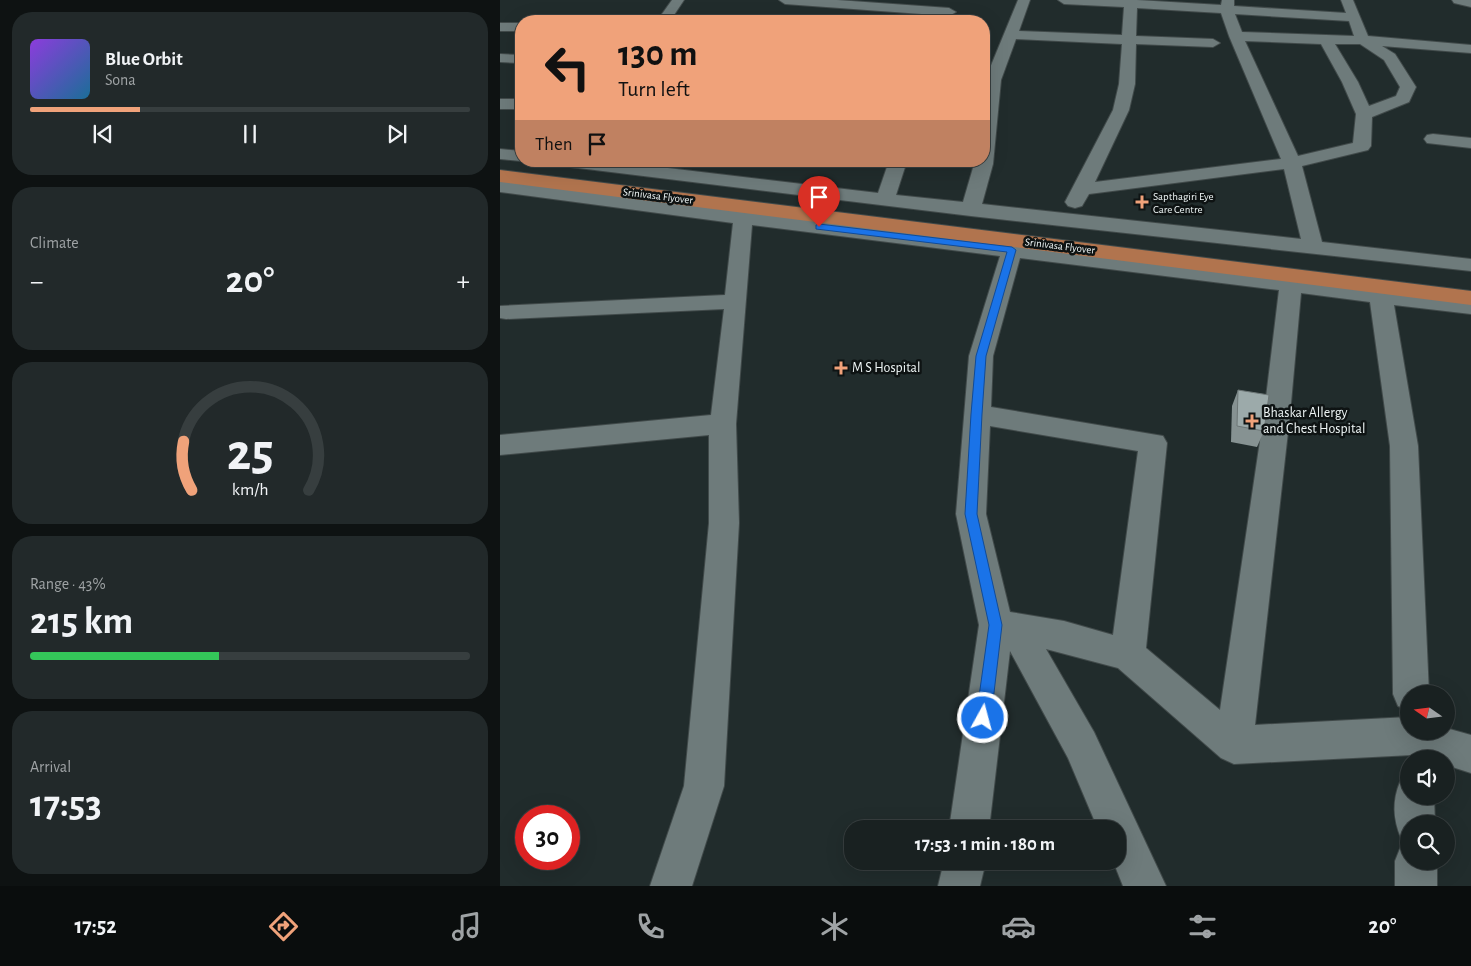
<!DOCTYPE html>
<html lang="en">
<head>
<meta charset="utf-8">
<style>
  body { margin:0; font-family:"Alegreya Sans",sans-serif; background:#22292a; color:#f1f3f6; height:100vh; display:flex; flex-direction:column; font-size:19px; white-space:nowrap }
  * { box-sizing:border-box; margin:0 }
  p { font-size:16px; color:#9fa3a5 }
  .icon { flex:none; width:28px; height:28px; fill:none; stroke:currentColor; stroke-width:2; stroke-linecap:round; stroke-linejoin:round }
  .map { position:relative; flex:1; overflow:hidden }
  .details { display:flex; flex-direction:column; gap:12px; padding:12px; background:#0e1212; width:500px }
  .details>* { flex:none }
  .guide { position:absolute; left:15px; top:15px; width:475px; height:152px; border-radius:20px; box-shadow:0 5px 20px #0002,0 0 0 1px #373e3f; background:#f0a27a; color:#111; overflow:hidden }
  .needle { width:32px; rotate:284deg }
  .tools { position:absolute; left:900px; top:685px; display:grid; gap:10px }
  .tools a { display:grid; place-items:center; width:55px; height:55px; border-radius:50%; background:#192121; box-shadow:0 5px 20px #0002,0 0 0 1px #373e3f; font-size:25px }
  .speed { position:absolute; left:15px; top:805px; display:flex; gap:10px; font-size:25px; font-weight:700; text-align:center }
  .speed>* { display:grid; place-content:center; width:65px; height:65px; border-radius:50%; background:#192121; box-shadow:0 5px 20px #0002,0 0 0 1px #373e3f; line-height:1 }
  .speed .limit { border:8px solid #d22; background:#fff; color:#111 }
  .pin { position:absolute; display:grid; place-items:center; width:42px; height:42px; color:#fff; margin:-51px -21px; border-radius:50% 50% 50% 0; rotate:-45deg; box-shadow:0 0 5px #0007 }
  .pin .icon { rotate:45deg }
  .me { position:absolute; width:55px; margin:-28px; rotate:7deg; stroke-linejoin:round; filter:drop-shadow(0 0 4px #0008) }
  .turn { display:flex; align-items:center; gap:18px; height:105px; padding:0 20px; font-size:22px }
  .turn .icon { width:65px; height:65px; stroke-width:2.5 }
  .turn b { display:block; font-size:35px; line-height:42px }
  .then { display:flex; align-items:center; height:48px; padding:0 20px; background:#0003; gap:10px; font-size:19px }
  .big { font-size:38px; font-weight:700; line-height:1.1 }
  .details .tile { flex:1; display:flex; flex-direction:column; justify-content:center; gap:8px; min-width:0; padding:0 18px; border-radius:20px; background:#22292a }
  .details .dial { align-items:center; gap:0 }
  .dial svg { height:130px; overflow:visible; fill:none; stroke:#373e3f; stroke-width:7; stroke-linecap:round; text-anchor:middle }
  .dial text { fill:#f1f3f6; stroke:none }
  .song { display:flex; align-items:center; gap:15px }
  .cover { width:60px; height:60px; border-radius:8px; background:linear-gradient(135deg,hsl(270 70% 55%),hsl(200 70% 35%)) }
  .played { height:5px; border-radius:2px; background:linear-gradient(90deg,#f0a27a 25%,#373e3f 25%) }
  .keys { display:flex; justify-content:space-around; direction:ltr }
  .heat { display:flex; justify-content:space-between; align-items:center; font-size:28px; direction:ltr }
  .charge { height:8px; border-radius:4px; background:linear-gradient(90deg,#34c759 43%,#373e3f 0) }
  .trip { position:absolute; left:344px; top:820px; width:282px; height:50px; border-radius:20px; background:#192121; box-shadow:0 5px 20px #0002,0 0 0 1px #373e3f; font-weight:700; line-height:50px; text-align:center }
  .dock { display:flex; height:80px; justify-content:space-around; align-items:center; background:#0a0d0d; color:#9fa3a5 }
  .dock .icon { width:35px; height:35px }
  .dock .current { color:#f0a27a }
  .dock b { font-size:22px; color:#f1f3f6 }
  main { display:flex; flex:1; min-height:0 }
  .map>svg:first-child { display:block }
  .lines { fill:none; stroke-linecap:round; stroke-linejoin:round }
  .minor-casing { stroke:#414a4a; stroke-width:2 }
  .major-casing { stroke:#414a4a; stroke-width:2 }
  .minor { fill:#6e7b7b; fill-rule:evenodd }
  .major { fill:#b1744e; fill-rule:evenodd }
  .wall { fill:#869292 }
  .building { fill:#9caaaa; stroke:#6d7777 }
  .route { fill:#1a73e8; stroke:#114b97 }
  .poi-dot { fill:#f0a27a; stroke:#0e1313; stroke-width:2 }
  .labels { text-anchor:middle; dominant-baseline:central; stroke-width:5; stroke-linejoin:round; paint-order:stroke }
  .far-street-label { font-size:11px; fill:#eff6f6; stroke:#0e1313 }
  .far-poi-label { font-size:11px; fill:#eff6f6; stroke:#0e1313; text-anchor:start }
  .poi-label { font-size:14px; fill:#eff6f6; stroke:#0e1313; text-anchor:start }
</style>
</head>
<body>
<main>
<section class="details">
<div class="tile">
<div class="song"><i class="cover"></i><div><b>Blue Orbit</b><p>Sona</p></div></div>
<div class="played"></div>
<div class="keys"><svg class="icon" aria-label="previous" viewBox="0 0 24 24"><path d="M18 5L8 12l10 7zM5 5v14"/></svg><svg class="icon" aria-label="pause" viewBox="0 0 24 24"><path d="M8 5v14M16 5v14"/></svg><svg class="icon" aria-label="next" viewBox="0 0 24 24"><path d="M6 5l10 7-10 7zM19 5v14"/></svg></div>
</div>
<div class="tile"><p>Climate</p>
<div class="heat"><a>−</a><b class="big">20°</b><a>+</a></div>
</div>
<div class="tile dial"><svg viewBox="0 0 100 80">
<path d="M14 69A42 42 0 1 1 86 69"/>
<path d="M14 69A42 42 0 0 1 9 39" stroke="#f0a27a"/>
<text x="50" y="56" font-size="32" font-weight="700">25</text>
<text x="50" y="72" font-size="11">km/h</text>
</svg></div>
<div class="tile"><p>Range · 43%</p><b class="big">215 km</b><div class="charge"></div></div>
<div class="tile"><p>Arrival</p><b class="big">17:53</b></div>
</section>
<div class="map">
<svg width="971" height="886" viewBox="0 0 971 886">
  <rect width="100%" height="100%" fill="#212c2c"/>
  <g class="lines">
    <defs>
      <g id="minor">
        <polygon points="172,0 184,0 170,21 157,21"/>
        <polygon points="279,0 337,0 449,8 456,12 449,16 285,4"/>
        <path d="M518,0H530L519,31L622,35L624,7L564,4L558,0H637L721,5L722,0H734V6L846,13L841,0H853L868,36L971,45V53L882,46L895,54L916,87L909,102L872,117L871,146L868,150L802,166L822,242L971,259V271L471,216L62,166L56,165L53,161H109L378,193L389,161H407L396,195L463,202L475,161H484L485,80ZM637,8L721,13L729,36L781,159L595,182L629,110L635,84L636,44L713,47L720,43L713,39L636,36ZM735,14L849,21L854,36L742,32ZM516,39L622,44L619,84L613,110L565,202L568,206L575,208L582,206L589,194L784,169L801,239L482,204L493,164L501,80ZM745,41L821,44L842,82L856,114L853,143L798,156ZM835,44H860L884,60L900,87L896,96L869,106L858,82Z"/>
        <polygon points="952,0 971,0 971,7 954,3"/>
        <rect x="0" y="23" width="21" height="8"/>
        <polygon points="0,54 21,55 21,63 0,62"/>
        <rect x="0" y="99" width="21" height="10"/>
        <polygon points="933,134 971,138 971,148 927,143 924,139 927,135"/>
        <polygon points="0,149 21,151 21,161 0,159"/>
        <path d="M0,180L243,212L971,300V314L894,305L918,446L929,694H909V711L898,706L893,694L890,446L870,302L801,293L790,414L755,725L909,717V731H946V728L971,735V773L946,765V759H925L912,755L734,764L721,758L618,668L546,649L594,732L666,886H623L613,861H618V829H598L568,758L510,651L489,829H449L479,625L456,514L469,356L500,256L252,225L236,424L239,523L224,786L192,886H150L184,786L209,523V435L0,455V435L211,415L224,309L6,319L0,318V306L225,295L233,223L0,192ZM520,258L779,290L764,414L720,710L646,648L667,443L663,436L491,407L493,356ZM490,426L638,451L613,635L564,621L510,612L486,514Z"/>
        <path d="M909,778V796H934L935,824H909V842L901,838C893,819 892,801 900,782Z"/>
        <polygon points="909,843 909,861 937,861 937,886 895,886 895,861 901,846"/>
        <polygon points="444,861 486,861 480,886 438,886"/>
      </g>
      <polygon id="major" points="0,170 971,291 971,305 0,182"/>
    </defs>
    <use href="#minor" class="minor-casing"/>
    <use href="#major" class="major-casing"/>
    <use href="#minor" class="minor"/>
    <use href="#major" class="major"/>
  </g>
  <polygon class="wall" points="738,390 764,431 757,447 731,442 732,406"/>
  <polygon class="building" points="738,390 769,395 764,431 737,426"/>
  <polygon class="route" points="319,224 512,247 516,250 486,356 482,414 477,514 502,625 491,718 489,723 483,725 478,723 476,718 489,625 465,514 471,414 476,356 507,252 316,229 316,225"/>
  <g class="poi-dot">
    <path d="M639.5 194.5h5v5h5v5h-5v5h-5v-5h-5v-5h5z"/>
    <path d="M338.5 360.5h5v5h5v5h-5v5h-5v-5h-5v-5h5z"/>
    <path d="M749.5 413.5h5v5h5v5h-5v5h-5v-5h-5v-5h5z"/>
  </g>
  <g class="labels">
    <g class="far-street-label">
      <text transform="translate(158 196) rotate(7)">Srinivasa Flyover</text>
      <text transform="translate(560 246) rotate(7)">Srinivasa Flyover</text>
    </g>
    <g class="far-poi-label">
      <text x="653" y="196">Sapthagiri Eye<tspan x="653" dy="13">Care Centre</tspan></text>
    </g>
    <g class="poi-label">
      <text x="352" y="368">M S Hospital</text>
      <text x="763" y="413">Bhaskar Allergy<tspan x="763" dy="16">and Chest Hospital</tspan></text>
    </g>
  </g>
</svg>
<div class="tools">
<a><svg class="needle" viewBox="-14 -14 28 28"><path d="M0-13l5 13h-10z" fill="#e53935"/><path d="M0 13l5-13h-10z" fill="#9fa3a5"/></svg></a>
<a><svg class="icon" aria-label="sound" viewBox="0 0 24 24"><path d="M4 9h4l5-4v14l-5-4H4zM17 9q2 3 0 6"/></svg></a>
<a><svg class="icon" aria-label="search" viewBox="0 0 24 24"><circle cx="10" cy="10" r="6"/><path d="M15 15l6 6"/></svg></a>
</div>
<div class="speed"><div class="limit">30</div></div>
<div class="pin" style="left:319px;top:227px;background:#d93025"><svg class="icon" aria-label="arrive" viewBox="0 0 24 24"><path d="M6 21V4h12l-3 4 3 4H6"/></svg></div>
<svg class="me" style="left:483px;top:718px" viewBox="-20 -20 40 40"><circle r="17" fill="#1a73e8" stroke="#fff" stroke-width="3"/><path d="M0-11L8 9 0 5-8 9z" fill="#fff"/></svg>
<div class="trip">17:53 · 1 min · 180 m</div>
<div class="guide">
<div class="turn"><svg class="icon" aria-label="left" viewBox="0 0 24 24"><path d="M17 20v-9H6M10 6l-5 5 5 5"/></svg><div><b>130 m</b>Turn left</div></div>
<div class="then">Then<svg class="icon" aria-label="arrive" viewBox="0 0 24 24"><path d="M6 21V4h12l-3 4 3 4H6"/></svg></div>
</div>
</div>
</main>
<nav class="dock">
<b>17:52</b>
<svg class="icon current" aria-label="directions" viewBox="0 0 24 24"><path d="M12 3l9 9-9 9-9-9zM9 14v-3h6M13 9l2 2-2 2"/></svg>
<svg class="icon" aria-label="music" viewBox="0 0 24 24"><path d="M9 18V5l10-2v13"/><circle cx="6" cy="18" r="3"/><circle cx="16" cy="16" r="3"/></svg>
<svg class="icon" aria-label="phone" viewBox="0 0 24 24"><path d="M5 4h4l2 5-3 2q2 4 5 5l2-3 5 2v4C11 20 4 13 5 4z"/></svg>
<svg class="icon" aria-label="climate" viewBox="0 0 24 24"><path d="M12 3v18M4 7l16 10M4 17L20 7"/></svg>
<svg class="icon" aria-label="car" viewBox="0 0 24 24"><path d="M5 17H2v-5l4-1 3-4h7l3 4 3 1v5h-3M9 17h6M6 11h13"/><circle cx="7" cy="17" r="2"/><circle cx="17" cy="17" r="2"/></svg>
<svg class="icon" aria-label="filters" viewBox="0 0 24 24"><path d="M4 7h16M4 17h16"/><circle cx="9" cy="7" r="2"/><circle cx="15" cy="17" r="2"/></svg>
<b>20°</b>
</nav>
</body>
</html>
